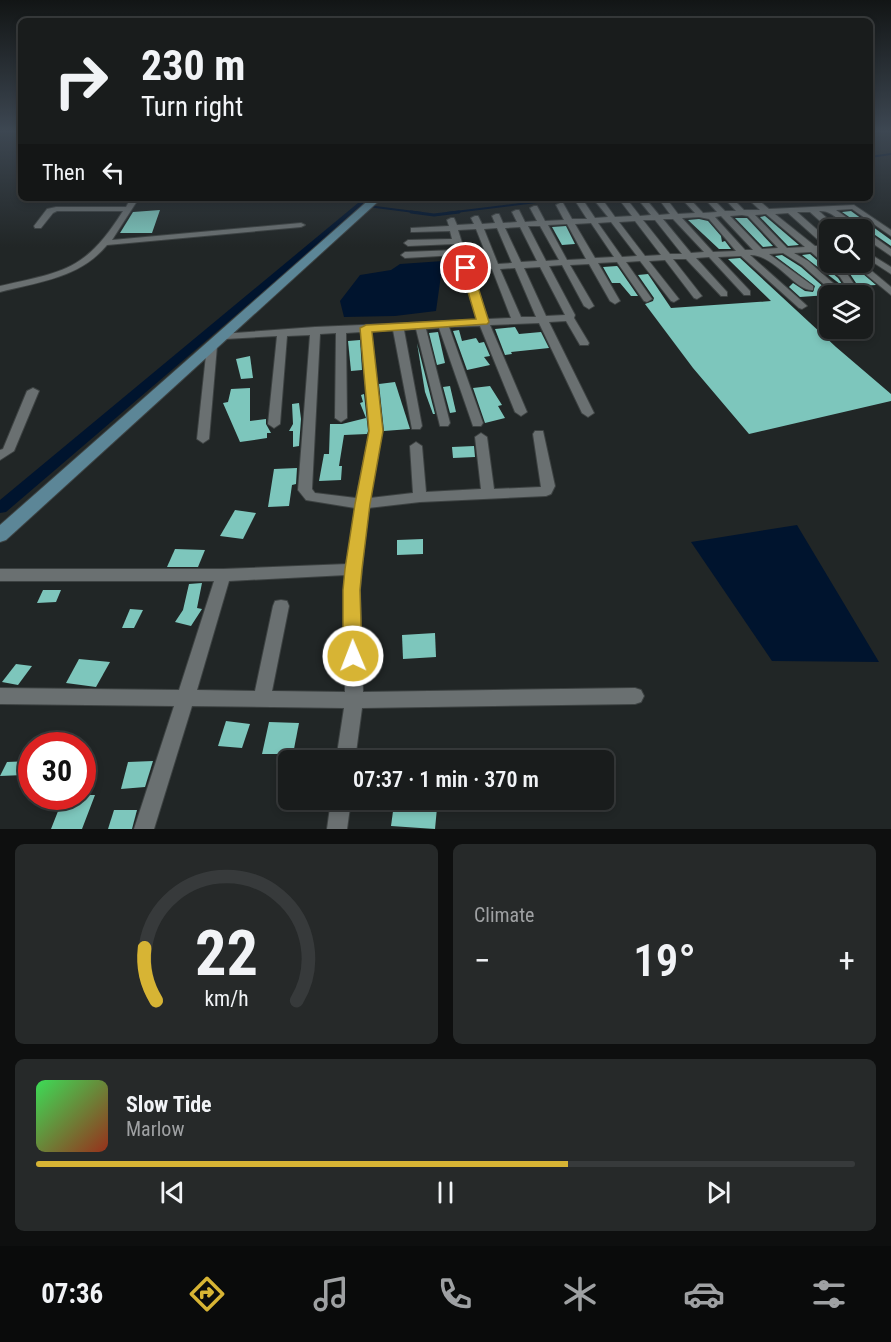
<!DOCTYPE html>
<html lang="en">
<head>
<meta charset="utf-8">
<style>
  body { margin:0; font-family:"Roboto Condensed",sans-serif; background:#262929; color:#f1f3f6; height:100vh; display:flex; flex-direction:column; font-size:22px; white-space:nowrap }
  * { box-sizing:border-box; margin:0 }
  p { font-size:20px; color:#9fa1a3 }
  .icon { flex:none; width:33px; height:33px; fill:none; stroke:currentColor; stroke-width:2; stroke-linecap:round; stroke-linejoin:round }
  .map { position:relative; height:829px; overflow:hidden }
  .panel { display:flex; flex-direction:column; gap:15px; padding:15px; background:#0e0f0f; flex:1 }
  .panel>* { flex:none }
  .banner { position:absolute; left:18px; top:18px; width:855px; height:183px; border-radius:9px; box-shadow:0 3px 9px #0003,0 0 0 2px #373a3b; background:#191c1c; color:#f1f3f6; overflow:hidden }
  .controls { position:absolute; left:819px; top:219px; display:grid; gap:12px }
  .controls a { display:grid; place-items:center; width:54px; height:54px; border-radius:9px; background:#191c1c; box-shadow:0 3px 9px #0003,0 0 0 2px #373a3b; font-size:30px }
  .speed { position:absolute; left:18px; top:732px; display:flex; gap:12px; font-size:30px; font-weight:700; text-align:center }
  .speed>* { display:grid; place-content:center; width:78px; height:78px; border-radius:50%; background:#191c1c; box-shadow:0 3px 9px #0003,0 0 0 2px #373a3b; line-height:1 }
  .speed .limit { border:9px solid #d22; background:#fff; color:#111 }
  .pin { position:absolute; display:grid; place-items:center; width:51px; height:51px; color:#fff; margin:-26px; border:3px solid #fff; border-radius:50%; box-shadow:0 2px 6px #0007 }
  .me { position:absolute; width:66px; margin:-33px; rotate:359deg; stroke-linejoin:round; filter:drop-shadow(0 0 4px #0008) }
  .turn { display:flex; align-items:center; gap:21px; height:126px; padding:0 24px; font-size:27px }
  .turn .icon { width:78px; height:78px; stroke-width:2.5 }
  .turn b { display:block; font-size:42px; line-height:51px }
  .then { display:flex; align-items:center; height:57px; padding:0 24px; background:#0003; gap:12px; font-size:22px }
  .big { font-size:45px; font-weight:600; line-height:1.1 }
  .panel .tile { flex:1; display:flex; flex-direction:column; justify-content:center; gap:9px; min-width:0; padding:0 21px; border-radius:9px; background:#262929 }
  .panel .dial { align-items:center; gap:0 }
  .dial svg { height:156px; overflow:visible; fill:none; stroke:#373a3b; stroke-width:7; stroke-linecap:round; text-anchor:middle }
  .dial text { fill:#f1f3f6; stroke:none }
  .song { display:flex; align-items:center; gap:18px }
  .cover { width:72px; height:72px; border-radius:9px; background:linear-gradient(135deg,hsl(130 70% 55%),hsl(10 70% 35%)) }
  .played { height:6px; border-radius:3px; background:linear-gradient(90deg,#d7b434 65%,#373a3b 65%) }
  .keys { display:flex; justify-content:space-around; direction:ltr }
  .heat { display:flex; justify-content:space-between; align-items:center; font-size:33px; direction:ltr }
  .panel .tiles { flex:1; display:grid; gap:15px; grid-template-columns:1fr 1fr }
  .tile:last-child { grid-column:span 2 }
  .trip { position:absolute; left:278px; top:750px; width:336px; height:60px; border-radius:9px; background:#191c1c; box-shadow:0 3px 9px #0003,0 0 0 2px #373a3b; font-weight:600; line-height:60px; text-align:center }
  .tabs { display:flex; height:96px; justify-content:space-around; align-items:center; background:#0a0b0b; color:#9fa1a3 }
  .tabs .icon { width:42px; height:42px }
  .tabs .on { color:#d7b434 }
  .tabs b { font-size:27px; color:#f1f3f6 }
  .map>svg:first-child { display:block }
  .water { fill:#00142e }
  .lines { fill:none; stroke-linecap:round; stroke-linejoin:round }
  .stream-far1 { stroke:#00142e; stroke-width:2 }
  .stream { stroke:#00142e; stroke-width:3 }
  .canal { fill:#00142e; fill-rule:evenodd }
  .building { fill:#7dc6bc }
  .minor-casing { stroke:#3d4242; stroke-width:2 }
  .secondary-casing { stroke:#3d4242; stroke-width:2 }
  .minor { fill:#6a7071; fill-rule:evenodd }
  .secondary { fill:#5c8697; fill-rule:evenodd }
  .route { fill:#d7b434; stroke:#8c7522; stroke-width:1.5 }
</style>
</head>
<body>
<div class="map">
<svg width="891" height="829" viewBox="0 0 891 829">
  <rect width="100%" height="100%" fill="#212626"/>
  <g class="water">
    <polygon points="443,261 436,311 395,316 344,317 340,301 360,275 391,270 400,264"/>
    <polygon points="797,525 879,662 772,661 691,542"/>
  </g>
  <g class="lines">
    <g class="stream-far1">
      <polyline points="870,157 891,154"/>
      <polyline points="360,205 422,213"/>
      <polyline points="447,213 569,198"/>
    </g>
    <polyline class="stream" points="411,212 434,215 459,212"/>
    <polygon class="canal" points="364,198 373,198 6,512 0,513 0,500"/>
  </g>
  <g class="building">
    <polygon points="160,210 152,233 120,233 133,212"/>
    <polygon points="851,211 891,240 891,246 842,212"/>
    <polygon points="765,216 799,245 788,246 760,217"/>
    <polygon points="735,218 747,218 773,246 763,247"/>
    <polygon points="699,219 708,221 721,236 722,242 725,241 731,249 719,249 688,220"/>
    <polygon points="566,226 575,244 562,245 552,227"/>
    <polygon points="810,254 838,278 844,287 802,255"/>
    <polygon points="782,255 801,267 826,289 823,290 828,295 800,297 789,287 793,283 805,291 813,292 815,286 775,256"/>
    <polygon points="740,258 836,347 891,394 891,401 749,434 693,368 645,304 653,301 654,298 638,275 648,274 671,308 771,301 728,259"/>
    <polygon points="838,262 849,262 876,285 858,286 848,271"/>
    <polygon points="617,266 618,267 638,296 631,296 620,283 612,283 603,267"/>
    <polygon points="515,327 519,334 541,332 549,348 511,352 512,354 505,355 495,329"/>
    <polygon points="459,330 462,341 476,338 479,343 484,342 490,356 484,357 490,365 467,370 453,331"/>
    <polygon points="438,332 445,363 437,365 429,333"/>
    <polygon points="360,340 362,370 351,371 348,341"/>
    <polygon points="417,343 435,414 433,414 425,392"/>
    <polygon points="250,356 253,378 241,379 236,359"/>
    <polygon points="395,382 410,429 384,431 379,384"/>
    <polygon points="450,386 456,412 450,413 443,387"/>
    <polygon points="490,386 502,405 498,406 505,418 485,423 473,388"/>
    <polygon points="250,388 250,421 266,419 266,424 271,433 267,433 267,438 240,442 223,403 228,402 231,389"/>
    <polygon points="364,394 368,431 367,434 344,435 339,466 342,466 341,480 319,481 324,454 329,454 330,424 342,424 366,418 360,403 363,402 361,395"/>
    <polygon points="299,403 301,419 299,446 293,447 293,431 289,431 293,424 292,404"/>
    <polygon points="474,446 475,457 453,458 452,447"/>
    <polygon points="297,468 296,484 292,485 289,506 268,507 274,469"/>
    <polygon points="235,510 256,513 243,539 220,536"/>
    <polygon points="423,539 423,554 397,555 397,540"/>
    <polygon points="175,549 205,550 198,567 167,567"/>
    <polygon points="202,583 197,608 202,609 191,626 175,622 183,610 189,584"/>
    <polygon points="43,590 61,590 56,602 37,603"/>
    <polygon points="130,609 143,610 134,628 122,628"/>
    <polygon points="435,633 436,657 403,659 402,635"/>
    <polygon points="79,659 110,662 96,687 66,683"/>
    <polygon points="16,664 32,666 18,685 2,682"/>
    <polygon points="226,721 250,724 242,748 218,746"/>
    <polygon points="269,722 299,723 293,754 262,754"/>
    <polygon points="30,761 24,775 0,776 7,762"/>
    <polygon points="153,761 145,787 121,789 128,762"/>
    <polygon points="82,795 95,795 82,829 51,829 64,796 82,796"/>
    <polygon points="394,804 437,808 435,829 391,826"/>
    <polygon points="114,810 137,810 132,829 108,829"/>
  </g>
  <g class="lines">
    <defs>
      <g id="minor">
        <path d="M131,198H139L112,240L301,223L305,225L301,227L107,245C80,278 39,282 0,292V286C65,271 85,271 123,211H57L53,213L41,228H35L34,226L47,209L56,207H126Z"/>
        <path d="M618,198H626L640,216L651,215L637,198H645L659,215L670,214L658,198H666L678,214L695,213L681,198H689L703,213L717,212L704,198H712L725,211H736L724,198H732L744,210H760L747,198H756L769,209L854,205L891,230V236L852,209L836,210L891,249V256L862,236V230C842,230 837,210 819,211L840,230H830L810,212H797L830,241V251H820L830,259V262C843,264 850,278 857,289L855,291H849L840,277L811,252L794,253L808,261L841,290V294H835L802,265L783,253L769,254L813,286V290C796,292 774,254 750,255L805,304L807,306L802,309L799,308L741,256L718,257L750,291V295H744L709,257L696,258L727,292V296H721L686,259H673L702,296L697,299L694,298L665,260L649,261L679,299L674,302L671,301L640,261L626,262L652,299L647,302L644,301L617,262L598,263L620,301L615,304L610,301L589,264L570,265L594,306L589,309L584,306L562,265L549,266L575,315L574,318L589,343L588,345H580L566,321L549,322L594,413L588,417L582,413L539,323L490,325L527,412L521,416L515,412L480,326L449,327L483,423L481,426H473L439,328L426,329L450,423L448,426H440L416,329L404,330L422,426L420,429H412L393,330L371,331L382,431L370,498L413,493L410,446L416,442L422,446L426,492L481,489L475,437L481,433L487,437L494,489L541,487L533,434L535,431H543L555,486L551,494L546,496L420,502L368,508L360,590L363,692L635,688L641,690L644,696L641,702L635,704L362,708L355,760H336L344,708L192,706L154,829H134L174,706L0,704V688L179,690L214,581H0V569H223L348,564L355,508L306,500L298,490L310,335L287,336L280,424L274,428L268,424L277,336L225,339L220,336L221,334L315,327L478,320L457,255L405,258L401,255L405,252L456,250L454,244L408,246L404,243L408,240L452,239L450,231L414,232H411V228L449,226L447,220L451,218H454L457,225L474,224L471,218L475,216H478L482,224L495,223L492,216L496,214H499L503,223L517,222L512,212L516,210H519L525,222L537,221L530,208L534,206H537L545,221L564,220L556,205L560,203H563L572,219H587L576,202L580,200H583L595,218L608,217L595,201L599,199H602L615,217L632,216ZM788,213L825,246H815L775,214ZM766,214L805,247L787,248L755,215ZM742,215L748,216L778,248L762,249L730,216ZM721,216L753,250H745L715,217ZM699,217L709,219L736,251L713,252L682,218ZM663,219H673L704,252L691,253ZM643,220H655L682,254H670ZM635,221L661,255L645,256L619,222ZM611,222L637,256L622,257L598,223ZM591,223L614,257L595,258L575,224ZM567,224L586,259L567,260L548,225ZM528,226H540L559,260L546,261ZM520,227L537,261L521,262L505,228ZM497,228L512,263L498,264L484,229ZM476,229L490,264L469,265L458,230ZM540,267L565,315L546,316L524,268ZM515,268L536,317H521L500,269ZM492,269L511,318L488,319L471,270ZM361,332L370,431L356,498L315,493L312,489L320,334L336,333L335,418L341,422L347,418L346,333ZM346,575L344,590L345,692L272,691L289,606L287,601L281,600L275,601L273,606L255,691L197,690L229,581Z"/>
        <polygon points="862,249 891,267 891,274 862,255"/>
        <polygon points="851,262 861,262 891,287 891,295"/>
        <polygon points="212,343 217,346 209,439 203,443 197,439 207,346"/>
        <polygon points="33,388 39,391 14,451 0,460 0,450 3,449 27,391"/>
        <polygon points="331,800 351,800 347,829 327,829"/>
      </g>
      <polygon id="secondary" points="371,198 382,198 6,540 0,542 0,525"/>
    </defs>
    <use href="#minor" class="minor-casing"/>
    <use href="#secondary" class="secondary-casing"/>
    <use href="#minor" class="minor"/>
    <use href="#secondary" class="secondary"/>
  </g>
  <linearGradient id="sky" x2="0" y2="1"><stop stop-color="#121515"/><stop offset="0.53" stop-color="#3d4752"/><stop offset="1" stop-color="#3d4752" stop-opacity="0"/></linearGradient>
  <rect width="891" height="247" fill="url(#sky)"/>
  <polygon class="route" points="466,265 472,268 489,322 487,324 372,332 383,431 370,504 362,569 360,590 362,656 360,662 353,664 346,662 343,656 343,590 345,569 355,504 369,431 360,328 366,325 476,319 461,268"/>
</svg>
<div class="controls">
<a><svg class="icon" aria-label="search" viewBox="0 0 24 24"><circle cx="10" cy="10" r="6"/><path d="M15 15l6 6"/></svg></a>
<a><svg class="icon" aria-label="layers" viewBox="0 0 24 24"><path d="M12 4l9 5-9 5-9-5zM3 14l9 5 9-5"/></svg></a>
</div>
<div class="speed"><div class="limit">30</div></div>
<div class="pin" style="left:466px;top:268px;background:#d93025"><svg class="icon" aria-label="arrive" viewBox="0 0 24 24"><path d="M6 21V4h12l-3 4 3 4H6"/></svg></div>
<svg class="me" style="left:353px;top:656px" viewBox="-20 -20 40 40"><circle r="17" fill="#d7b434" stroke="#fff" stroke-width="3"/><path d="M0-11L8 9 0 5-8 9z" fill="#fff"/></svg>
<div class="trip">07:37 · 1 min · 370 m</div>
<div class="banner">
<div class="turn"><svg class="icon" aria-label="right" viewBox="0 0 24 24"><path d="M7 20v-9h11M14 6l5 5-5 5"/></svg><div><b>230 m</b>Turn right</div></div>
<div class="then">Then<svg class="icon" aria-label="left" viewBox="0 0 24 24"><path d="M17 20v-9H6M10 6l-5 5 5 5"/></svg></div>
</div>
</div>
<section class="panel">
<div class="tiles">
<div class="tile dial"><svg viewBox="0 0 100 80">
<path d="M14 69A42 42 0 1 1 86 69"/>
<path d="M14 69A42 42 0 0 1 8 42" stroke="#d7b434"/>
<text x="50" y="56" font-size="32" font-weight="700">22</text>
<text x="50" y="72" font-size="11">km/h</text>
</svg></div>
<div class="tile"><p>Climate</p>
<div class="heat"><a>−</a><b class="big">19°</b><a>+</a></div>
</div>
<div class="tile">
<div class="song"><i class="cover"></i><div><b>Slow Tide</b><p>Marlow</p></div></div>
<div class="played"></div>
<div class="keys"><svg class="icon" aria-label="previous" viewBox="0 0 24 24"><path d="M18 5L8 12l10 7zM5 5v14"/></svg><svg class="icon" aria-label="pause" viewBox="0 0 24 24"><path d="M8 5v14M16 5v14"/></svg><svg class="icon" aria-label="next" viewBox="0 0 24 24"><path d="M6 5l10 7-10 7zM19 5v14"/></svg></div>
</div>
</div>
</section>
<nav class="tabs">
<b>07:36</b>
<svg class="icon on" aria-label="directions" viewBox="0 0 24 24"><path d="M12 3l9 9-9 9-9-9zM9 14v-3h6M13 9l2 2-2 2"/></svg>
<svg class="icon" aria-label="music" viewBox="0 0 24 24"><path d="M9 18V5l10-2v13"/><circle cx="6" cy="18" r="3"/><circle cx="16" cy="16" r="3"/></svg>
<svg class="icon" aria-label="phone" viewBox="0 0 24 24"><path d="M5 4h4l2 5-3 2q2 4 5 5l2-3 5 2v4C11 20 4 13 5 4z"/></svg>
<svg class="icon" aria-label="climate" viewBox="0 0 24 24"><path d="M12 3v18M4 7l16 10M4 17L20 7"/></svg>
<svg class="icon" aria-label="car" viewBox="0 0 24 24"><path d="M5 17H2v-5l4-1 3-4h7l3 4 3 1v5h-3M9 17h6M6 11h13"/><circle cx="7" cy="17" r="2"/><circle cx="17" cy="17" r="2"/></svg>
<svg class="icon" aria-label="filters" viewBox="0 0 24 24"><path d="M4 7h16M4 17h16"/><circle cx="9" cy="7" r="2"/><circle cx="15" cy="17" r="2"/></svg>
</nav>
</body>
</html>
